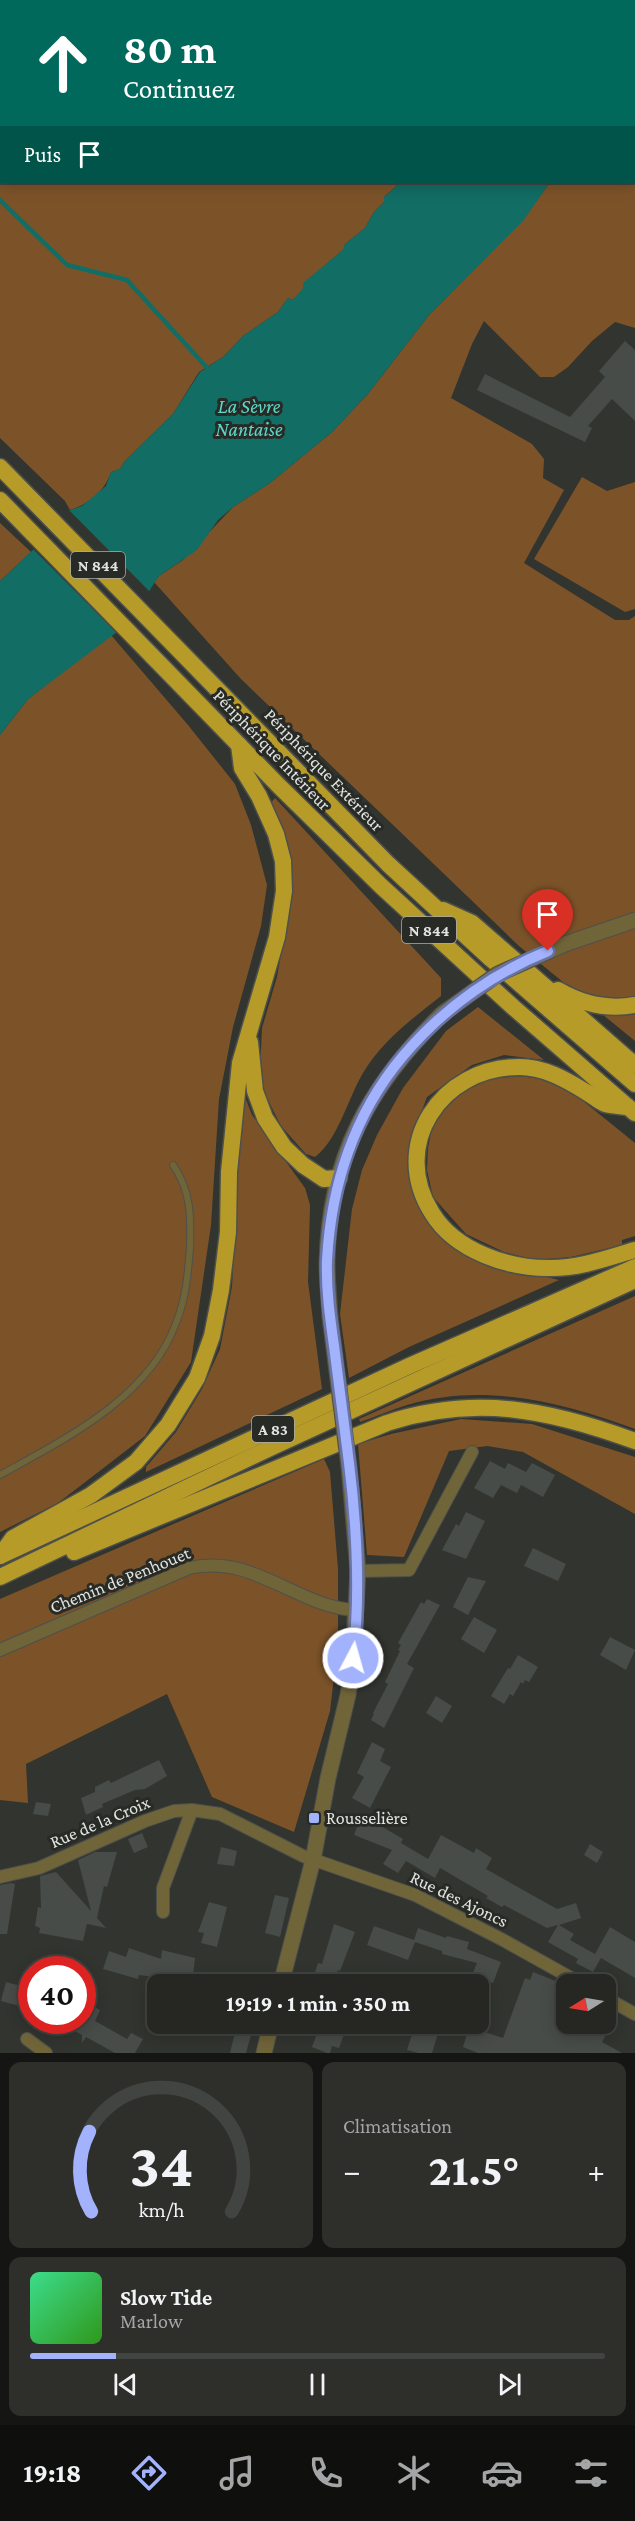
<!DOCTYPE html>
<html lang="fr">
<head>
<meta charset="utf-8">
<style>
  body { margin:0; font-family:"Crimson Pro",serif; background:#2e2f2b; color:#f1f3f6; height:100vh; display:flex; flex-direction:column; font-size:22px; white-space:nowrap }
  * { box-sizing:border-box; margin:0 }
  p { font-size:20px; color:#a4a5a6 }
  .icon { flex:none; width:33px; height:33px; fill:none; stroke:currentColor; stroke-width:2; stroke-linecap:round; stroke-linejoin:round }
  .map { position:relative; height:2053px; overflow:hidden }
  .side { display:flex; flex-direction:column; gap:9px; padding:9px; background:#151513; flex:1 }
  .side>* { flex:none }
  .top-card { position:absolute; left:0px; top:0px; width:636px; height:183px; box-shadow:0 3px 15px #0003,0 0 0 2px #424441; background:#00695c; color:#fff; overflow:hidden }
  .needle { width:39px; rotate:259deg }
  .controls { position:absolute; left:556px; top:1974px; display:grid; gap:12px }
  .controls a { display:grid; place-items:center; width:60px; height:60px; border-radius:12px; background:#262723; box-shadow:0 3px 15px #0003,0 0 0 2px #424441; font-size:30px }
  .speed { position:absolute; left:18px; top:1956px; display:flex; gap:12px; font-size:30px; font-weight:700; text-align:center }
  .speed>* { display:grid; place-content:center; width:78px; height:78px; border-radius:50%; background:#262723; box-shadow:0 3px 15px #0003,0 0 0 2px #424441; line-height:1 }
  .speed .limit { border:9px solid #d22; background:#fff; color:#111 }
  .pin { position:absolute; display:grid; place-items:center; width:51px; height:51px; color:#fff; margin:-62px -26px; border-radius:50% 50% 50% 0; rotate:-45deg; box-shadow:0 0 6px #0007 }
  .pin .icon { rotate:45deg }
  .me { position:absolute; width:66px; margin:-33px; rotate:6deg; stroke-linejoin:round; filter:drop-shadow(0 0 4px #0008) }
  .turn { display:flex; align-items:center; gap:21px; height:126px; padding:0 24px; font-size:27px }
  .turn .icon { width:78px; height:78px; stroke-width:2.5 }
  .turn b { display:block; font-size:42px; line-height:51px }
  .then { display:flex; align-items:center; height:57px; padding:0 24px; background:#0003; gap:12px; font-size:22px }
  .big { font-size:45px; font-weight:700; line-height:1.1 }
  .side .tile { flex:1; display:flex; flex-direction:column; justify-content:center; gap:9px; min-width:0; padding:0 21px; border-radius:12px; background:#2e2f2b }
  .side .dial { align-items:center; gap:0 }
  .dial svg { height:156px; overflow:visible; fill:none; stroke:#424441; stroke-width:7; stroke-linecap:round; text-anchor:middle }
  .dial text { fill:#f1f3f6; stroke:none }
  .song { display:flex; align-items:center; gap:18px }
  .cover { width:72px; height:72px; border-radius:9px; background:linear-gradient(135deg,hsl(150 70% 55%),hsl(110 70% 35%)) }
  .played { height:6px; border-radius:3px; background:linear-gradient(90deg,#a2b2fd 15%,#424441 15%) }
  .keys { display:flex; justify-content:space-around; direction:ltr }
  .heat { display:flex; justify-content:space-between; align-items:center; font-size:33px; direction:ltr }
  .side .tiles { flex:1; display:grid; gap:9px; grid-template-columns:1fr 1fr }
  .tile:last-child { grid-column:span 2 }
  .trip { position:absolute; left:147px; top:1974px; width:342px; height:60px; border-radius:12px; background:#262723; box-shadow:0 3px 15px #0003,0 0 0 2px #424441; font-weight:700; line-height:60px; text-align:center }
  .menu { display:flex; height:96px; justify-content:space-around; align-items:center; background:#0f100e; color:#a4a5a6 }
  .menu .icon { width:42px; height:42px }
  .menu .selected { color:#a2b2fd }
  .menu b { font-size:27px; color:#f1f3f6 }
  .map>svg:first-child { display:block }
  .green { fill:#7c5329 }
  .water { fill:#126d64 }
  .pier { fill:#32342f }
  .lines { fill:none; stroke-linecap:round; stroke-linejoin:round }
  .stream { stroke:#126d64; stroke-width:4.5 }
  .building { fill:#474c48 }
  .service-casing { stroke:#4e504b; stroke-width:8 }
  .minor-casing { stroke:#4e504b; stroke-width:14 }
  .tertiary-casing { stroke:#4e504b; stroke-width:17 }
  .trunk-casing { stroke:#4e504b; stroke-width:19 }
  .service { stroke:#706439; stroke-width:6 }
  .minor { stroke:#706439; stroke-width:12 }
  .tertiary { stroke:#706439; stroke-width:15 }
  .trunk { stroke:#b79b28; stroke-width:16 }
  .tertiary-bridge-casing { stroke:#4e504b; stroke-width:17; stroke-linecap:butt }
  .tertiary-bridge { stroke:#706439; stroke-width:15 }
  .route-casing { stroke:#6974a4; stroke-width:15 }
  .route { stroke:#a2b2fd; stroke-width:10 }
  .poi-dot { fill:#a2b2fd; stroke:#282a25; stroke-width:2 }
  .labels { text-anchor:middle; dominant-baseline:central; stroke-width:6; stroke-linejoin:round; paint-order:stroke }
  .shield { fill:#282a25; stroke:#aaaca9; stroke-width:1.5 }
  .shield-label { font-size:16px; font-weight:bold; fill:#e2e4e1 }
  .street-label { font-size:18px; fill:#e2e4e1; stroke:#282a25 }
  .poi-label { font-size:18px; fill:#e2e4e1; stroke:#282a25; text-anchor:start }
  .water-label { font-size:20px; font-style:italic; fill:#5ed7c8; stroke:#282a25 }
</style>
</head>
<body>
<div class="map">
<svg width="635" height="2053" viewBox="0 0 635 2053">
  <rect width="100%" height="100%" fill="#32342f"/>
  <g class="green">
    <path d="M0,0H523L2,2V182H401L384,197V202L374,212L365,228L344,245V249L304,283V288L293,300L288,298L278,312L243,336L223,357L199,372L173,414L124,462L120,469L111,472C105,491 89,504 70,510L65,501L0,438Z"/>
    <polygon points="635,59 635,328 615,322 592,341 568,367 554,377 540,377 484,321 472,344 451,398 532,444 544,459 543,478 564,490 524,563 615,620 629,620 635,616 635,1041 519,946 241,679 154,582 159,576 183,560 233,507 270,483 332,432 367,395 429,315 523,220 550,182 634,182"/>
    <polygon points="582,477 607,491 635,482 635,609 625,612 534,559"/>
    <polygon points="0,523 31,552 0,581"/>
    <polygon points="111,635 188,725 235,784 251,825 267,885 261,926 233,1027 219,1099 211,1225 191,1362 145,1436 58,1503 0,1532 0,735 28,699"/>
    <path d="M275,798L441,978V996C413,1018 381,1042 363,1073C348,1098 338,1140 315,1157L306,1154L281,1126L265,1094L260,1072L262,1028L277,977L290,903L270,804Z"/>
    <polygon points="478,1007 544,1060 504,1055 472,1065 427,1097 414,1132 418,1202 439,1236 472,1258 559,1280 409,1347 349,1378 340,1314 352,1209 362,1170 377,1135 403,1088 446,1031"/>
    <polygon points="520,1076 542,1079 567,1088 635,1143 635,1236 622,1240 622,1245 571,1257 535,1260 504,1252 466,1234 433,1197 427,1170 428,1148 434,1119 454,1097 486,1079"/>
    <polygon points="245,1097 252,1115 305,1188 310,1205 308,1282 322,1389 146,1472 146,1467 176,1432 202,1389 220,1349 232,1287 240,1123"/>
    <path d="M635,1296V1429C563,1402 483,1382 407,1405C391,1410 375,1417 360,1422L359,1419Z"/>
    <polygon points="461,1419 532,1424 635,1457 635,1514 523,1452 487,1446 449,1451 404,1557 367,1555 358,1444 391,1434"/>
    <polygon points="324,1459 330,1472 338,1569 338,1642 330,1711 294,1832 212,1797 167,1694 26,1764 28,1803 0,1800 0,1599"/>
  </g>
  <polygon class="water" points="401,182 550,182 523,221 429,315 367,395 332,432 270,483 233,507 218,520 197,550 159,576 135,613 117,632 28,699 0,735 0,581 49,535 56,515 82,506 106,486 111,472 120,469 124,462 173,414 200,372 223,357 243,336 278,312 288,298 293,300 303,288 303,283 344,249 344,245 365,228 374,212 384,202 384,197"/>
  <polygon class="pier" points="67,508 151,593 134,620 118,634 31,547 46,533 54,513"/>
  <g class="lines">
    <g class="stream">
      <polyline points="7,2 8,0"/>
      <polyline points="0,14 2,11"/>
      <polyline points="0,200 67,265 127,280 211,372"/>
    </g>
  </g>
  <g class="building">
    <polygon points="625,341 635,350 635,421 612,399 588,426 592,428 585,442 477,390 485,374 570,417 605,377 599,371"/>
    <polygon points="490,1461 505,1469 508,1463 526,1472 532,1463 555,1475 543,1497 521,1485 517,1493 501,1485 493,1498 474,1488"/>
    <polygon points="466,1512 485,1521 466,1559 442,1550 456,1524 459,1526"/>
    <polygon points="533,1548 566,1564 558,1581 524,1566"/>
    <polygon points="468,1577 486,1581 468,1615 453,1607"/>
    <polygon points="427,1599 440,1605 407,1664 414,1668 384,1728 371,1720 374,1714 373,1713 388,1684 385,1682 400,1651 398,1650 401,1645 398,1643 421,1602 424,1604"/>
    <polygon points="474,1617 497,1630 484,1653 461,1639"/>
    <polygon points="610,1637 635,1650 626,1670 600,1655"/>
    <polygon points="518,1655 538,1667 529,1682 525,1680 523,1684 521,1682 513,1696 510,1694 504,1704 491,1696 508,1668 510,1669"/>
    <polygon points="436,1696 452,1706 442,1723 426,1713"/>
    <polygon points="372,1742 385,1749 380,1761 391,1767 370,1808 352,1798 364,1777 357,1773"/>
    <polygon points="159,1760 167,1776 145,1789 135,1790 102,1804 103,1807 86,1815 81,1798 95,1792 95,1787 109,1780 111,1783"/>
    <polygon points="36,1802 51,1804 48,1816 33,1814"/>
    <polygon points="362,1814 383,1822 381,1826 403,1839 401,1843 428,1859 441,1835 474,1853 476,1848 492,1858 486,1869 557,1909 576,1903 581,1918 559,1925 574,1934 570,1940 595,1954 610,1927 635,1942 635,1978 601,1958 593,1972 576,1963 578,1959 548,1942 558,1925 547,1928 504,1905 502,1907 486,1898 488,1896 440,1868 435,1878 406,1861 398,1873 383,1864 392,1850 354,1835"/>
    <polygon points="142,1833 148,1847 134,1853 128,1839"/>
    <polygon points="590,1844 603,1852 597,1863 584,1855"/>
    <polygon points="221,1847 237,1851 234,1866 217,1864"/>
    <polygon points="95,1852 117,1852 107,1887 104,1886 97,1918 106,1928 87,1924 83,1941 39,1933 40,1928 35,1926 38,1907 41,1908 40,1876 56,1872 91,1911 78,1860"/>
    <polygon points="11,1883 15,1884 7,1934 0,1934 0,1885"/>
    <polygon points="275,1895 289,1898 280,1937 265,1933"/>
    <polygon points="209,1902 227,1907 217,1947 201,1943 204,1933 198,1932"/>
    <polygon points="334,1924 355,1932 340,1971 338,1970 333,1984 311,1984 318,1963 322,1964"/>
    <polygon points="374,1926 414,1940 418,1928 446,1938 447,1936 469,1942 467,1949 501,1962 493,1983 472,1975 477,1963 442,1954 442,1951 415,1942 408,1960 367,1945"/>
    <polygon points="129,1948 161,1959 162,1950 195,1958 193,1975 187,1974 186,1981 139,1975 138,1979 103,1969 109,1951 126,1957"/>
    <polygon points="533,1972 558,1982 556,1987 563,1990 555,2013 567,2019 567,2024 612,2024 602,2042 622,2053 478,2053 463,2047 469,2027 503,2038 525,1978 530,1980"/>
    <polygon points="6,1982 32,1989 27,2008 1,2001"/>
    <polygon points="89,2004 100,2010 95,2021 127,2039 131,2033 143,2039 135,2053 115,2053 86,2037 82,2043 82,2035 55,2020 82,2020 82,2006 87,2008"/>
    <polygon points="237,2024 254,2024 246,2053 230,2053"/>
    <polygon points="422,2024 441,2024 432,2053 418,2053 407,2050 411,2037 420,2030"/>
    <polygon points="320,2025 344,2034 339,2048 332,2046 330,2053 327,2053 312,2047"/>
  </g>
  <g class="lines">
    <defs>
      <path id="service" d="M0,1475C65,1439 149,1398 176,1323C186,1299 188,1273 190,1247C191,1216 191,1191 173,1165"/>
      <g id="minor">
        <polyline points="358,1571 409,1570 472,1452"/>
        <path d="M0,1650L189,1568C254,1553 297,1608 357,1610"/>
        <polyline points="0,1877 39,1868 145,1821 174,1811 192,1810 220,1814 303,1856 415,1895 503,1940 582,1984"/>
        <polyline points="163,1912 163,1888 192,1810"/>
        <polyline points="606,1998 635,2014"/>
        <polyline points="27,2039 46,2053"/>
      </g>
      <g id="tertiary">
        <polyline points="565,944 635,920"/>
        <path d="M330,1317C329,1299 327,1280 327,1262C329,1157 369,1086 442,1014"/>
        <polyline points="281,1984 313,1860 328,1778 348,1695 353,1658 358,1571 349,1467"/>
        <polyline points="264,2053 271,2024"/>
      </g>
      <g id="trunk">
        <polyline points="0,467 388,864 491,959 635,1084"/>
        <polyline points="0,500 279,786 381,886 513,1007 635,1113"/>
        <polyline points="443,910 472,923 635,1065"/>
        <path d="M558,990C582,1004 607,1010 635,1005"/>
        <polyline points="250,1042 255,1091 265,1118 284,1147 303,1165 324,1179 339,1178"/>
        <path d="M628,1107C621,1106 611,1106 605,1104C598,1101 592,1095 586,1092C565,1079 544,1067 519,1067C441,1067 389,1145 432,1213C455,1251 509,1269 551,1268C581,1268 607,1258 635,1250"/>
        <path d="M74,1552L387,1423C476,1394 550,1410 635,1441"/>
        <polyline points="0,1556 13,1538 91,1495 136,1462 168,1425 197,1378 212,1336 221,1290 228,1232 229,1172 240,1063 277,937 284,891 283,861 276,834 259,796 242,768 239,745"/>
        <polyline points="0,1556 409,1366 635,1267"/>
        <polyline points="0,1577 270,1448 635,1280"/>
      </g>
    </defs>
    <use href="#service" class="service-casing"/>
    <use href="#minor" class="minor-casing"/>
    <use href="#tertiary" class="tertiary-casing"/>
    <use href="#trunk" class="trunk-casing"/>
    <use href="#service" class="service"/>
    <use href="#minor" class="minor"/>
    <use href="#tertiary" class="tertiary"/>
    <use href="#trunk" class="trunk"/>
    <defs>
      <g id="tertiary-bridge">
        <polyline points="442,1014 498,974 565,944"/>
        <polyline points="330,1317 349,1467"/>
      </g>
    </defs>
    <use href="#tertiary-bridge" class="tertiary-bridge-casing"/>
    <use href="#tertiary-bridge" class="tertiary-bridge"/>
  </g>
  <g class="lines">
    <defs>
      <path id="route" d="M353,1658C361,1593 357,1528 349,1463C344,1424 339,1385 334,1346C330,1318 326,1289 327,1260C331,1186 354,1114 403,1056C443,1009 491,974 548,951"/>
    </defs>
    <use href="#route" class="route-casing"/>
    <use href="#route" class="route"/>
  </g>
  <rect class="poi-dot" x="308" y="1812" width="12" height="12" rx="3"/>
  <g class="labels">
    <g class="shield">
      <rect x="71" y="552" width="54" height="26" rx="4.5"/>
      <rect x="402" y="917" width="54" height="26" rx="4.5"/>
      <rect x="252" y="1416" width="42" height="26" rx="4.5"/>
    </g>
    <g class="shield-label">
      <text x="98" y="565">N 844</text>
      <text x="429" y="930">N 844</text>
      <text x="273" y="1429">A 83</text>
    </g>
    <g class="street-label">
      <text transform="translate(272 750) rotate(46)">Périphérique Intérieur</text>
      <text transform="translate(324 770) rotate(46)">Périphérique Extérieur</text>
      <text transform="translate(120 1580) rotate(-22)">Chemin de Penhouet</text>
      <text transform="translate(100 1822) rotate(-23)">Rue de la Croix</text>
      <text transform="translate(459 1899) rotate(26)">Rue des Ajoncs</text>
    </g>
    <g class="poi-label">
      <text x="326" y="1818">Rousselière</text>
    </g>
    <g class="water-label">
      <text x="249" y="406">La Sèvre<tspan x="249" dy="23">Nantaise</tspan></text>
    </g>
  </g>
</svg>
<div class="controls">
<a><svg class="needle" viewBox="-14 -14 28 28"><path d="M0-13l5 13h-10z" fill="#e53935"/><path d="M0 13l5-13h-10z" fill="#a4a5a6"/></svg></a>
</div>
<div class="speed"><div class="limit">40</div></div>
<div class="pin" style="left:548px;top:951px;background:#d93025"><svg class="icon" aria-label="arrive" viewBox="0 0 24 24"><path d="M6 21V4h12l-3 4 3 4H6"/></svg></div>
<svg class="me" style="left:353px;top:1658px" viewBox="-20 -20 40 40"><circle r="17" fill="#a2b2fd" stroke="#fff" stroke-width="3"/><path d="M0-11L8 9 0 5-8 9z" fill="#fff"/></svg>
<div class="trip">19:19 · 1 min · 350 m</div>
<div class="top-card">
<div class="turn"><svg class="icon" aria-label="ahead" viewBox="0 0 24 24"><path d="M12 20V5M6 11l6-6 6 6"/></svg><div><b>80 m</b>Continuez</div></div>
<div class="then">Puis<svg class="icon" aria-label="arrive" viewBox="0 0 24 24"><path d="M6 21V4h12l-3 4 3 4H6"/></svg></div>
</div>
</div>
<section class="side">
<div class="tiles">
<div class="tile dial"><svg viewBox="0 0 100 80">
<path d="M14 69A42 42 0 1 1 86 69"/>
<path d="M14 69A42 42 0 0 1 13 28" stroke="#a2b2fd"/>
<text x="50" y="56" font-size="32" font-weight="700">34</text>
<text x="50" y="72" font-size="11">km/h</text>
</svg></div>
<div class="tile"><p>Climatisation</p>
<div class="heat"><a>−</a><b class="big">21.5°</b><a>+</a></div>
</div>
<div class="tile">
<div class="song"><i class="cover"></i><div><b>Slow Tide</b><p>Marlow</p></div></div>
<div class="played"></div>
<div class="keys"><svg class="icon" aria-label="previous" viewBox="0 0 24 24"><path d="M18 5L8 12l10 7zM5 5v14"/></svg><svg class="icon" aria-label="pause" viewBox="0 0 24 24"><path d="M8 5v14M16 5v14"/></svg><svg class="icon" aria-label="next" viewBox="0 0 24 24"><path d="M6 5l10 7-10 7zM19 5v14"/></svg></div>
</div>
</div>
</section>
<nav class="menu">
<b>19:18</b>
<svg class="icon selected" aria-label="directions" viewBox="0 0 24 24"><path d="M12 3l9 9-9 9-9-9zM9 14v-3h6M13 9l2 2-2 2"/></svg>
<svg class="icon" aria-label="music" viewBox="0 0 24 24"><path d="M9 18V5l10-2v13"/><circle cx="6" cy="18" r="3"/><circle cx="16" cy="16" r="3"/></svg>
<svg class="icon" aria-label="phone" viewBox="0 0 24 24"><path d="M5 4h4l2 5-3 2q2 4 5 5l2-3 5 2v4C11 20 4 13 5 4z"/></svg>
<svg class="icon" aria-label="climate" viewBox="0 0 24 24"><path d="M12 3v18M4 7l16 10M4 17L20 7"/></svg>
<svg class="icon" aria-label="car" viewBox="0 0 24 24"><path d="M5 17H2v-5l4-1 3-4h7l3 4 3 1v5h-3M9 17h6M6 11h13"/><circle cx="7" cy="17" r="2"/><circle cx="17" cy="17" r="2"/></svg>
<svg class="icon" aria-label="filters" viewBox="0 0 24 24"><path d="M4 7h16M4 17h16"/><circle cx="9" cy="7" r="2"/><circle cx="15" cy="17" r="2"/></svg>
</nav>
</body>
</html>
